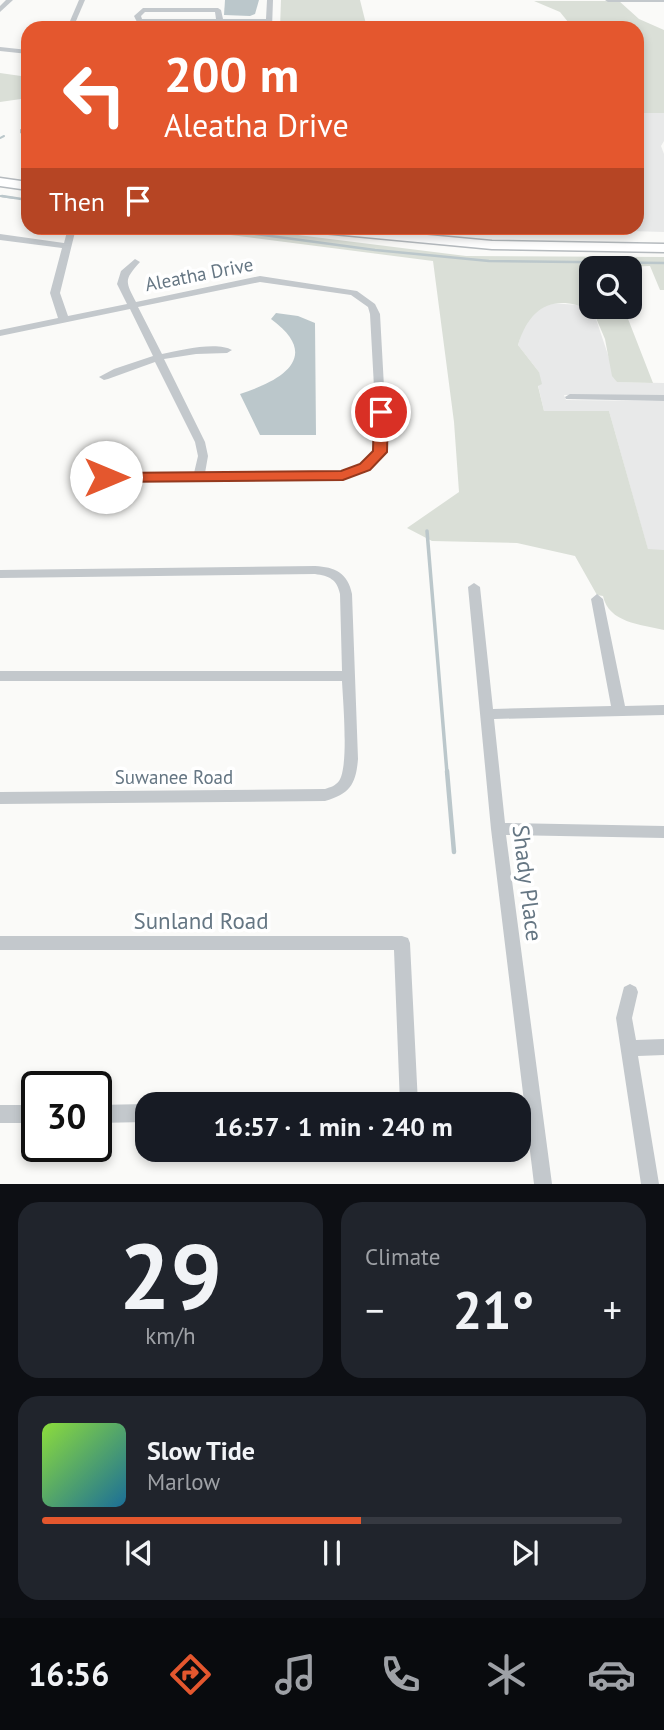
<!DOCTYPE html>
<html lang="en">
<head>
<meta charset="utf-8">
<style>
  body { margin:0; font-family:"PT Sans",sans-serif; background:#20242c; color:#f1f3f6; height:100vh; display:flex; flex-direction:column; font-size:26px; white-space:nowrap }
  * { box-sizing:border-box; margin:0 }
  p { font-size:23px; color:#9ea1a6 }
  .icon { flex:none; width:38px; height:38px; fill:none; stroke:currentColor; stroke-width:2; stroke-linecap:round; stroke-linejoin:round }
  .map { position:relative; height:1184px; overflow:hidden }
  .details { display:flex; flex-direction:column; gap:18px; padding:18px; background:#0d0f14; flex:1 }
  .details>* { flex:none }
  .guide { position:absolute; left:21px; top:21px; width:623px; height:214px; border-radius:21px; box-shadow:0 4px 10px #0003; background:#e4572e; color:#fff; overflow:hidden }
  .tools { position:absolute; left:579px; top:256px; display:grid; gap:14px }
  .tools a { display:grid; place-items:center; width:63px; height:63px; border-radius:14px; background:#171b24; box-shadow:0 4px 10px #0003; font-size:35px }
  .speed { position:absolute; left:21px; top:1071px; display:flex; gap:14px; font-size:35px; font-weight:700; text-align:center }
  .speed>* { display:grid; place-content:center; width:91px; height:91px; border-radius:50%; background:#171b24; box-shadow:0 4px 10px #0003; line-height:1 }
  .speed .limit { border:4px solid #111; border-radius:10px; background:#fff; color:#111 }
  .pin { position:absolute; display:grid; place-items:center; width:60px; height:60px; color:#fff; margin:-30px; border:4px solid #fff; border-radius:50%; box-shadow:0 2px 7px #0007 }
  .me { position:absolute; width:77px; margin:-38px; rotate:90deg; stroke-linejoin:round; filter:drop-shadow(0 0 5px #0008) }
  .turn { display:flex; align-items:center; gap:24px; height:147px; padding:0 28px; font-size:32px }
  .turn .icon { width:91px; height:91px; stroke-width:2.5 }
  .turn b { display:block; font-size:49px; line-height:60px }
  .then { display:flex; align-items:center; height:66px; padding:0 28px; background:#0003; gap:14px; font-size:26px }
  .big { font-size:52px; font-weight:800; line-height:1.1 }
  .details .card { flex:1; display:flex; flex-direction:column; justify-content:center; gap:10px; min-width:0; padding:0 24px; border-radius:21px; background:#20242c }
  .details .dial { align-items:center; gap:0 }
  .dial b { font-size:91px; line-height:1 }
  .song { display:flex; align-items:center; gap:21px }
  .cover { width:84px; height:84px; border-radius:10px; background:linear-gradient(135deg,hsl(90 70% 55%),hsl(200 70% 35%)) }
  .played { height:7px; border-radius:4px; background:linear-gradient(90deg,#e4572e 55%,#363941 55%) }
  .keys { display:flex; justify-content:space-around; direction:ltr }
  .heat { display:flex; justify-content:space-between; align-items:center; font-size:38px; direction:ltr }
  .details .tiles { flex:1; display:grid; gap:18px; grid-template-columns:1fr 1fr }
  .card:last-child { grid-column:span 2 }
  .trip { position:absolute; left:135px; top:1092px; width:396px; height:70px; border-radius:21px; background:#171b24; box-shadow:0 4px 10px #0003; font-weight:800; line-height:70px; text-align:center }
  .tabs { display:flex; height:112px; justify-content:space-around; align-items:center; background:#090b0e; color:#9ea1a6 }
  .tabs .icon { width:49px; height:49px }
  .tabs .selected { color:#e4572e }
  .tabs b { font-size:32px; color:#f1f3f6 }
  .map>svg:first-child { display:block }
  .built { fill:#e8e9e9 }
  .green { fill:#dadfd7 }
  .water { fill:#bbc7cb }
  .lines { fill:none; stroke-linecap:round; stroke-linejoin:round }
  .stream-far3 { stroke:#bbc7cb; stroke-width:2 }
  .stream-far2 { stroke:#bbc7cb; stroke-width:2.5 }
  .stream-far1 { stroke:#bbc7cb; stroke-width:3.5 }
  .stream { stroke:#bbc7cb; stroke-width:4.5 }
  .primary-casing { stroke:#b5babe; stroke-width:3 }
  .minor { fill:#c3c8cc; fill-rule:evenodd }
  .primary { fill:#fff; fill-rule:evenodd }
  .route { fill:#e4572e; stroke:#94391e; stroke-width:2 }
  .labels { text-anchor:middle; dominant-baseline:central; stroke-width:7; stroke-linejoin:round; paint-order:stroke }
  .street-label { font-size:19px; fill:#657683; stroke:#fff }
  .near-street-label { font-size:23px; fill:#657683; stroke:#fff }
</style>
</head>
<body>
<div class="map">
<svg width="664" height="1184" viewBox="0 0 664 1184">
  <rect width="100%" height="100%" fill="#fafaf8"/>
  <g class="built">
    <polygon points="637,113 664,113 664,141 661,146 664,154 664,232 630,231 629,228 637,228"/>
    <polygon points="547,303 581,305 593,310 617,382 664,383 664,395 564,395 566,400 664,401 664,550 648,550 609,411 544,411 538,385 539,372 518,345 523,328 534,312"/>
  </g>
  <g class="green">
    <polygon points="281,0 360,0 367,28 280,28"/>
    <polygon points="534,1 619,1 639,19 664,30 664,113 637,113 637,28 573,28 560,12"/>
    <polygon points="0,73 28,77 28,98 0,102"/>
    <path d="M176,228H243L466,256L664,257V290H660L650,266L592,268V306H623L653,383L617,382L612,376L605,339L593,311C554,293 530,306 518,345L539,372L542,384L538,386L544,411H609L648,549L664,550V630C640,624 609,623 603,596L597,595L575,556L517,543L432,541L407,528L459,492L454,422L433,261Z"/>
    <polygon points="524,228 629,228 630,231 527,234"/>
  </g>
  <g class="water">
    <polygon points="225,0 259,0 255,14 250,16 224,15"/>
    <path d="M276,313L298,316L315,323L316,435H260L240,394C281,381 323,357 271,319Z"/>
  </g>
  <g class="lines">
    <g class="stream-far3">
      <polyline points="0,138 4,136"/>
      <polyline points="0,196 14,198"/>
    </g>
    <g class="stream-far2">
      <polyline points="2,196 28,200"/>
      <polyline points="212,228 375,250 489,261 664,263"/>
    </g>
    <polyline class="stream-far1" points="427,531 447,773"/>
    <polyline class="stream" points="447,771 454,852"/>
    <defs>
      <g id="primary">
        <polygon points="0,178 28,182 28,190 0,186"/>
        <polygon points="305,228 351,228 492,241 664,244 664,252 492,249 312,232"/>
      </g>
    </defs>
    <use href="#primary" class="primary-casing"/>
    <g class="minor">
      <polygon points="6,0 13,0 0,12 0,6"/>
      <polygon points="79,0 85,0 73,28 67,28"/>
      <path d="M267,0H273L272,28H266V23H139L137,22L134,16L143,8H218L221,10L223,19H266ZM145,12H215L216,19H142L141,16Z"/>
      <polygon points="605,0 664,0 664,2 608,2"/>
      <polygon points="0,47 28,50 28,54 0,51"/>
      <polygon points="20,129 28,131 28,137 20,133"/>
      <path d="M68,228H76L60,293L68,316L127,304L117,284L121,271L135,259L140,262C124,280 125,281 136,302L260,276L357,291L375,304L380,314L387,442C381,469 357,476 332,481H106L82,475L80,472L86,468L106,473H194L198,456L195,442L155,362L108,379L104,380L99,377L114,369L153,356L130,309L0,336V330L58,318L50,293L62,248L0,240V234L64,243ZM260,282L351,295L368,307L370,314L377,442L374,450L366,460L352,468L340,472L205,473L208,456L205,442L164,359L196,354L227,353L232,350C218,341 179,350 162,354L138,307Z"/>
      <polygon points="570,394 664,395 664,401 566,399 565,397"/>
      <path d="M315,566C335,567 348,573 352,594L358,759C356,784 350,794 325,801L0,804V792L325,789C331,787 335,786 339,781C349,767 343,700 342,681H0V671H342L340,594C337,579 329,576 315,574L0,578V570Z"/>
      <polygon points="474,583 480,587 493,709 611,706 591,599 597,594 603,599 625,706 664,705 664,715 494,719 505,823 664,826 664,838 506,835 552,1184 534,1184 491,829 468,587"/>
      <polygon points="0,936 402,936 408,938 410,943 418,1104 400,1104 394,950 0,950"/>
      <polygon points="630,984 636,987 638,992 632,1018 636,1040 664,1039 664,1055 638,1056 659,1184 641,1184 616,1018 624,987"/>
      <polygon points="147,1104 147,1122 96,1123 96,1105"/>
      <rect x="0" y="1105" width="37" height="18"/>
    </g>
    <use href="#primary" class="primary"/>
  </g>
  <polygon class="route" points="381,408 388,412 387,452 370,470 343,480 106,482 99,477 106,473 341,471 360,464 373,451 374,412"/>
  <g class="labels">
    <g class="street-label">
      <text transform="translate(199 274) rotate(-11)">Aleatha Drive</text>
      <text x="174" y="777">Suwanee Road</text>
    </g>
    <g class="near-street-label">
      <text transform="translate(528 883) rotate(83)">Shady Place</text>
      <text x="201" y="920">Sunland Road</text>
    </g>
  </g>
</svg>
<div class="tools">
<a><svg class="icon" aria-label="search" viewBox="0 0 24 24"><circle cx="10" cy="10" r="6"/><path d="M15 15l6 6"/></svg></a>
</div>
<div class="speed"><div class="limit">30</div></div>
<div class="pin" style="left:381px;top:412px;background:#d93025"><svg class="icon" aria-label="arrive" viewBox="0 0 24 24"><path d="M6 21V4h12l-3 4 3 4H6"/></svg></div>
<svg class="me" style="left:106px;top:477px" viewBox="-20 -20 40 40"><circle r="19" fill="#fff"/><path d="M0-13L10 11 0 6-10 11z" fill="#e4572e"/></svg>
<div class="trip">16:57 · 1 min · 240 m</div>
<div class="guide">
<div class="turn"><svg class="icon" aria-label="left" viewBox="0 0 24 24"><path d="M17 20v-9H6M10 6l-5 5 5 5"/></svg><div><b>200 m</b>Aleatha Drive</div></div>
<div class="then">Then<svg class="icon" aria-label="arrive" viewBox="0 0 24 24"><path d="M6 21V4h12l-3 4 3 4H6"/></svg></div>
</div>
</div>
<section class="details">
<div class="tiles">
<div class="card dial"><b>29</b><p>km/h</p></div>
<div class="card"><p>Climate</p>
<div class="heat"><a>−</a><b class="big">21°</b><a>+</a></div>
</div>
<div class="card">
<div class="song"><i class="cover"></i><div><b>Slow Tide</b><p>Marlow</p></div></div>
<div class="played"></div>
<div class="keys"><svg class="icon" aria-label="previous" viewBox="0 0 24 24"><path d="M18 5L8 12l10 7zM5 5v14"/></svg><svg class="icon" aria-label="pause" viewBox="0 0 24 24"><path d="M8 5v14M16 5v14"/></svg><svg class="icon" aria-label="next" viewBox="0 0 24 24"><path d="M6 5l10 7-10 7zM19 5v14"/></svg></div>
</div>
</div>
</section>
<nav class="tabs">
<b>16:56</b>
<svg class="icon selected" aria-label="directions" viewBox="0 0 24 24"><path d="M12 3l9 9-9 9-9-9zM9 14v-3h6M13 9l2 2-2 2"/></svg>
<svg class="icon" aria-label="music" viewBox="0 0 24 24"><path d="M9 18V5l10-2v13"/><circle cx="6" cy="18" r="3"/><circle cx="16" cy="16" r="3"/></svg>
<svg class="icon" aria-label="phone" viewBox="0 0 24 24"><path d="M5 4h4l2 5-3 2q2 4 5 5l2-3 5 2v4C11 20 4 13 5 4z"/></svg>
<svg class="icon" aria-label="climate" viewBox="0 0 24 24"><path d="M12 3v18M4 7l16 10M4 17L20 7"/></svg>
<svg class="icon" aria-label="car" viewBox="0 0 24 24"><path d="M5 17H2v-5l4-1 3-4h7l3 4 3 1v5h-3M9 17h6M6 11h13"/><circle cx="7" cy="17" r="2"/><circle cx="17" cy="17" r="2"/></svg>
</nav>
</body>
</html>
